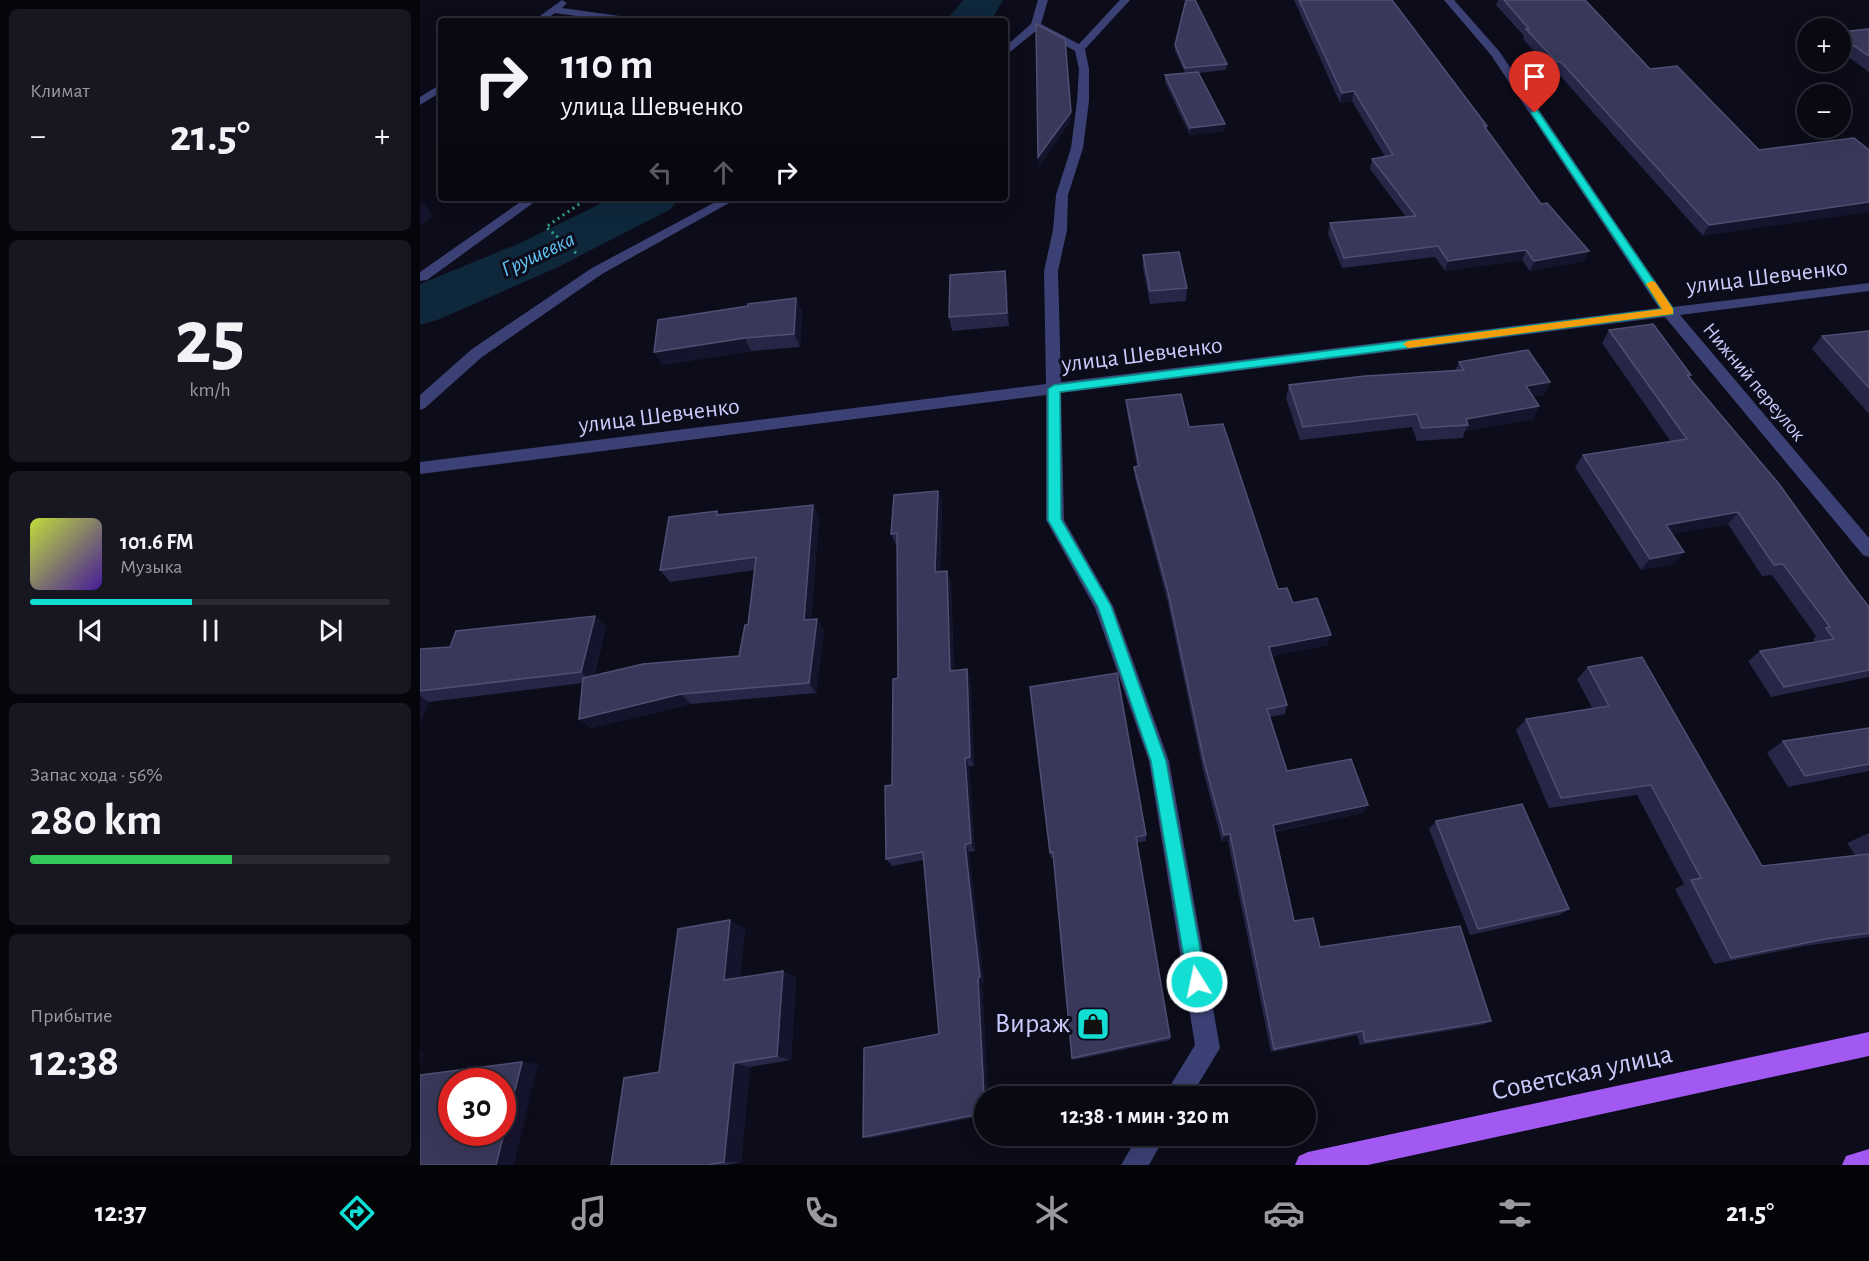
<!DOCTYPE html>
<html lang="ru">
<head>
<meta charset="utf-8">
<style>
  body { margin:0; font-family:"Alegreya Sans",sans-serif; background:#171722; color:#f1f3f6; height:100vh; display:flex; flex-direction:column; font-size:22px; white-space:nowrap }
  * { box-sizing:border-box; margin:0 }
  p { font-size:20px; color:#999aa0 }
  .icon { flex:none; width:33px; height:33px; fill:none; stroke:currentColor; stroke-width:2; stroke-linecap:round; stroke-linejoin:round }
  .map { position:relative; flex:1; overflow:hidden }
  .side { display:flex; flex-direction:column; gap:9px; padding:9px; background:#05050b; width:420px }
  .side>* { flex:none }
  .top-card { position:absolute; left:18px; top:18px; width:570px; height:183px; border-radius:6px; box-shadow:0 6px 24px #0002,0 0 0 2px #292a34; background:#090914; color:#f1f3f6; overflow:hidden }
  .tools { position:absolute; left:1377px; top:18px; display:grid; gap:12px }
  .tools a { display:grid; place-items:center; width:54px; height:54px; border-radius:50%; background:#090914; box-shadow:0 6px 24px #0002,0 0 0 2px #292a34; font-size:30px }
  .speed { position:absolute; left:18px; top:1068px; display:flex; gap:12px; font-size:30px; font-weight:700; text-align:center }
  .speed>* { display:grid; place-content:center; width:78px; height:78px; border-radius:50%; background:#090914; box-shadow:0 6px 24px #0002,0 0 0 2px #292a34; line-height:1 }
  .speed .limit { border:9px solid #d22; background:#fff; color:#111 }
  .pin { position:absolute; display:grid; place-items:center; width:51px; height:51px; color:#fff; margin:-62px -26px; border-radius:50% 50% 50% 0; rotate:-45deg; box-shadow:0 0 6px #0007 }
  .pin .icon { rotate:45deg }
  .me { position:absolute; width:66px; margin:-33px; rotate:350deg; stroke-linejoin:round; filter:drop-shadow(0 0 4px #0008) }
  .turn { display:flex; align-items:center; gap:21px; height:126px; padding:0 24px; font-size:27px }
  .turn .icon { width:78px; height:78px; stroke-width:2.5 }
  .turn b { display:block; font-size:42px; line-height:51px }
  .lanes { display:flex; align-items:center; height:57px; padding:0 24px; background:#0003; justify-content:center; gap:30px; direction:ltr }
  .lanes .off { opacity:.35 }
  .big { font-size:45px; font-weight:600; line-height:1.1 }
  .side .widget { flex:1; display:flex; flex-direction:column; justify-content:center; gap:9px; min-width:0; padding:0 21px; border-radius:9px; background:#171722 }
  .side .dial { align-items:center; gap:0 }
  .dial b { font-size:78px; line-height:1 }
  .song { display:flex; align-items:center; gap:18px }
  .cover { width:72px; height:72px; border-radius:9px; background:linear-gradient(135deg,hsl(70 70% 55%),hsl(260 70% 35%)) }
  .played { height:6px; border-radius:3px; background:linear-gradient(90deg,#12ded4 45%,#292a34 45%) }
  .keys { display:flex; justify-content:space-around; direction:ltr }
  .heat { display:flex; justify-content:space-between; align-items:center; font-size:33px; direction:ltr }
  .charge { height:9px; border-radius:4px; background:linear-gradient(90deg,#34c759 56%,#292a34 0) }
  .trip { position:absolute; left:554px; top:1086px; width:342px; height:60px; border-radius:30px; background:#090914; box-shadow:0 6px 24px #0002,0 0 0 2px #292a34; font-weight:600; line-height:60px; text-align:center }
  .menu { display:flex; height:96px; justify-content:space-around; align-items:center; background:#040408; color:#999aa0 }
  .menu .icon { width:42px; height:42px }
  .menu .on { color:#12ded4 }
  .menu b { font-size:27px; color:#f1f3f6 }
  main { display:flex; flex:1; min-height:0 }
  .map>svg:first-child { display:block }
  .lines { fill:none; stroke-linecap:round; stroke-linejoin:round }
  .river { fill:#0f273b; fill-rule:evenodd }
  .path { stroke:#36a28c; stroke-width:3; stroke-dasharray:2 4; stroke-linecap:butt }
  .minor { fill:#3b4175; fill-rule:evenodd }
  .major { fill:#a259f2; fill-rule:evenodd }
  .wall { fill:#272647 }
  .shaded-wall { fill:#15142d }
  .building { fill:#39385a; stroke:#4f4f73; stroke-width:1.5; fill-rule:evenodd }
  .route { fill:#12ded4; stroke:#0c908a; stroke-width:1.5 }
  .slow { fill:#f59e0b }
  .labels { text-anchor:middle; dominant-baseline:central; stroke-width:6; stroke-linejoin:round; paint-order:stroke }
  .far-street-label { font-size:20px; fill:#c9cbfb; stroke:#0c0c1a }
  .far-water-label { font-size:22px; font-style:italic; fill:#60c4f2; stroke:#0c0c1a }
  .street-label { font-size:24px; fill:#c9cbfb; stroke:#0c0c1a }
  .near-poi-label { font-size:28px; fill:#c9cbfb; stroke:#0c0c1a; text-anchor:end }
  .near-street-label { font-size:28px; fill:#c9cbfb; stroke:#0c0c1a }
</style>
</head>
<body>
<main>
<section class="side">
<div class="widget"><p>Климат</p>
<div class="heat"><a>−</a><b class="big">21.5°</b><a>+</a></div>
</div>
<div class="widget dial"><b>25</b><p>km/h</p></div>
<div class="widget">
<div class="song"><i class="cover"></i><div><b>101.6 FM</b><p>Музыка</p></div></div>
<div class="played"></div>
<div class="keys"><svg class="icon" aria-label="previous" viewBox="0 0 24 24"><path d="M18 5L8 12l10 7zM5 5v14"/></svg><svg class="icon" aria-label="pause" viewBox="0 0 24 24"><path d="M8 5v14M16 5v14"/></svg><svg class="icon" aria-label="next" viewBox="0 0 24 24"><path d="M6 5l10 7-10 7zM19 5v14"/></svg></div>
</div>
<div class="widget"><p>Запас хода · 56%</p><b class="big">280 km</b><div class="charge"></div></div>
<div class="widget"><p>Прибытие</p><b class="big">12:38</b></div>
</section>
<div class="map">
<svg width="1449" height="1165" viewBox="0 0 1449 1165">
  <rect width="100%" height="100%" fill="#0c0c1a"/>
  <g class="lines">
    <g class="river">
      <polygon points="543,0 583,0 571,21 526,21"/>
      <polygon points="192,198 259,198 251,209 138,267 20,319 0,325 0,284 100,243"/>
    </g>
    <polyline class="path" points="156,253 126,227 168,198"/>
    <g class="minor">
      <polygon points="142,0 147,3 142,8 214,18 219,21 192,21 135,13 124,21 113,21"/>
      <polygon points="618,0 628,0 621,24 659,44 700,0 710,0 665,49 669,69 669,101 663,148 648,195 647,230 638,271 641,382 1239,308 1071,55 1024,0 1034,0 1079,51 1253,307 1449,283 1449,291 1260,315 1449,538 1449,557 1443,555 1245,317 641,393 644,520 693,606 749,761 800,1048 771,1096 744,1096 775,1045 729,761 675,608 626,520 626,395 0,474 0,462 626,384 624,271 633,230 636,195 651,148 657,101 659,69 655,51 617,30 585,56 585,47 611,24"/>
      <polygon points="21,84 21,92 0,105 0,97"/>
      <polygon points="106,198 120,198 7,280 0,281 0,272"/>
      <polygon points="303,198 318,198 182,274 62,357 5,408 0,410 0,395 52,349 172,268"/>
      <polygon points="718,1136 745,1136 729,1165 701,1165"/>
    </g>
    <g class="major">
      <polygon points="1449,1032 1449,1056 948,1165 875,1165 879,1156 888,1152"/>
      <polygon points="1449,1149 1449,1165 1422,1165 1426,1156"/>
    </g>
  </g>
  <g class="wall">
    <polygon points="874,0 972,0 1067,126 1066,129 1164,261 1110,271 1102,260 1025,271 1015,257 922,268 908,234 910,223 986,217 950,169 952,159 965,157 932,101 920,103"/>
    <polygon points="1078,0 1165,0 1230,69 1339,150 1283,236 1137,72 1133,72 1103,39 1104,36 1076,5"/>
    <polygon points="1449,29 1449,72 1420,51 1420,32"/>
    <polygon points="755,45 807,64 806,70 779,73 805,131 770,135 745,82 745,75 765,73 755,51"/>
    <polygon points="723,255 767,288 766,301 730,304 723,268"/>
    <polygon points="585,271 587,284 589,326 532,331 529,317"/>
    <polygon points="376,298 382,312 380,347 331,351 242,365"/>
    <polygon points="1189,330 1271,375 1269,378 1449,607 1449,677 1351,697 1328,661 1340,651 1396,642 1393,639 1396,636 1352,575 1342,576 1308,524 1252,534 1254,564 1221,570 1155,467 1163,455 1251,442 1182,343"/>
    <polygon points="1449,331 1449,414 1392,349 1402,336"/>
    <polygon points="1039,362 1130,382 1124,395 1113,397 1119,406 1113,419 1045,431 1043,438 997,441 992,427 880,440 866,398 869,385 1035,371"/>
    <polygon points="706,400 769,427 858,589 873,603 908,645 852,656 867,705 865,714 850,717 867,771 943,813 854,832 874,921 900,947 1071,1021 1062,1025 940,1045 937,1035 851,1052 808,841 802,842 783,770 748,603 715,478 714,467 717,466 707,412"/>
    <polygon points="518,491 522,503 520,571 527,571 531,582 534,671 547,669 550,679 554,766 549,766 555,851 549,852 564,982 562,983 568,1096 564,1096 564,1115 450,1138 443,1137 519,1034 504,860 472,866 466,859 472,785 478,678 477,545 476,545 471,534"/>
    <polygon points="393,505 399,517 391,620 404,630 396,693 271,704 171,728 159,719 163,683 9,702 0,724 0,649 30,647 186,627 174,676 319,656 328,625 335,570 250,582 240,570 299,515"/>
    <polygon points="1168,667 1342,866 1435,855 1427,843 1449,833 1449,937 1385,946 1294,964 1255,889 1264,884 1217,795 1129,808 1096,730 1106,719 1172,708 1157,679"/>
    <polygon points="1449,728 1449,771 1368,787 1347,753 1363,741"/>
    <polygon points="1016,821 1149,909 1139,915 1050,935 1009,829"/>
    <polygon points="726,835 726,841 717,843 750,1037 750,1040 653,1060 652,1058 633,858 631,858 630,853"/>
    <polygon points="325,929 320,978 363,971 376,978 371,1060 330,1067 321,1162 306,1165 191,1165 239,1072"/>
  </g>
  <g class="shaded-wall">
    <polygon points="934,91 932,101 920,103 922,93"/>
    <polygon points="651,112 651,121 619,167 618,157"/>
    <polygon points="805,124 805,131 770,135 770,128"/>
    <polygon points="3,202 13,216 0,226 0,205"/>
    <polygon points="1449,202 1449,212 1283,236 1289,225"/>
    <polygon points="1106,250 1102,260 1025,271 1028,261"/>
    <polygon points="1169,251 1164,261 1110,271 1114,261"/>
    <polygon points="585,271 587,284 589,326 587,313"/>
    <polygon points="376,298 382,312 380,347 374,334"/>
    <polygon points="325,338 331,351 242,365 234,352"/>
    <polygon points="1130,382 1124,395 1099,399 1106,386"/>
    <polygon points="1119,406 1113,419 1045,431 1048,425 1046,419"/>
    <polygon points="518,491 522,503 519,583 515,572"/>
    <polygon points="393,505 399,517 390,632 384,620"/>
    <polygon points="1318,512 1308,524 1237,537 1246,525"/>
    <polygon points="1264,552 1254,564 1221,570 1230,559"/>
    <polygon points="527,571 531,582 534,681 530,671"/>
    <polygon points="175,616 186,627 172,682 161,672"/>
    <polygon points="397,619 404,630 396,693 389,683"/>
    <polygon points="911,635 908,645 847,657 849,647"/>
    <polygon points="547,669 550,679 554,766 550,757"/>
    <polygon points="261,694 271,704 171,728 159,719"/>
    <polygon points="0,696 9,702 0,724"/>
    <polygon points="545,758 549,766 555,851 551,843"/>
    <polygon points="948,805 943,813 850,832 853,825"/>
    <polygon points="810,834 808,841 802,842 804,835"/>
    <polygon points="545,844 549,852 564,982 562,983 568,1096 564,1096"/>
    <polygon points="310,920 325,929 319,987 304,980"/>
    <polygon points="363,971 376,978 371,1060 357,1056"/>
    <polygon points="0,1052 3,1053 0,1065"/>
    <polygon points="102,1062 118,1064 94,1165 76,1165"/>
    <polygon points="314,1063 330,1067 321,1162 304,1162"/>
  </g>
  <g class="building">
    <polygon points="766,0 775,0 807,64 765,68 755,45"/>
    <polygon points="879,0 972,0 1067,126 1064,126 1121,204 1127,203 1169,251 1114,261 1106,250 1028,261 1018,246 924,258 910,223 996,216 952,159 973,155 934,91 922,93"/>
    <polygon points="1084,0 1165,0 1230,69 1257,66 1339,150 1434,138 1449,150 1449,202 1289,225 1141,62 1137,62 1106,29 1109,29"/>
    <polygon points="616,24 645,39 651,112 618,157"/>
    <polygon points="1449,29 1449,56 1420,36 1420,32"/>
    <polygon points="778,72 805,124 770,128 745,75"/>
    <polygon points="759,252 767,288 730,291 723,255"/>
    <polygon points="585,271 587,313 529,317 530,275"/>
    <polygon points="376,298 374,334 325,338 234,352 238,320 328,306 328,304"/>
    <polygon points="1233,324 1271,375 1267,375 1359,484 1429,581 1449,607 1449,670 1364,687 1340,651 1414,639 1406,628 1410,627 1363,564 1354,565 1318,512 1246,525 1264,552 1230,559 1163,455 1267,439 1189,330"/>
    <polygon points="1449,331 1449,388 1402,336"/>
    <polygon points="1108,350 1130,382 1106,386 1119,406 1046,419 1048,425 1002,428 997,414 883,427 869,385 945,376 1044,370 1039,362"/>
    <polygon points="761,394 769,427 803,424 858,589 867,588 873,603 897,598 911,635 849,647 867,705 847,709 867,771 931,759 948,805 853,825 874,921 893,918 900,947 1040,926 1071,1021 945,1042 943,1031 854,1049 810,834 804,835 784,761 748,592 714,467 719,466 706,400"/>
    <polygon points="518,491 515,572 527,571 530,671 547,669 550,757 545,758 551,843 545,844 560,977 558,978 564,1096 564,1113 443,1137 444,1048 519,1034 503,852 466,859 465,786 472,785 473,679 478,678 477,533 471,534 474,495"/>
    <polygon points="393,505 384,620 397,619 389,683 261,694 159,719 163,678 223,664 319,656 325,625 328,625 336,557 240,570 249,517 297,511 297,515"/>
    <polygon points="175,616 161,672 0,691 0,649 30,647 36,631"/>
    <polygon points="1222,657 1342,866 1449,854 1449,933 1405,939 1311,958 1271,880 1281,878 1231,785 1141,798 1106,719 1189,706 1168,667"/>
    <polygon points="697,673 726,835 716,837 750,1037 652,1058 633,852 630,853 610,687"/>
    <polygon points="1449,728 1449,764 1385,776 1363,741"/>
    <polygon points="1102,804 1149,909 1058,929 1016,821"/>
    <polygon points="310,920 304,980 363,971 357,1056 314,1063 304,1162 287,1165 191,1165 204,1078 239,1072 258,929"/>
    <path d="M102,1062L76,1165H0V1075ZM32,1082H82V1132H32Z"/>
  </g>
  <polygon class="route" points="1115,110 1118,111 1253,309 1253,314 640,392 641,519 691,606 746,761 786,982 783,988 777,991 770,988 768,982 731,761 678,607 628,520 628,389 634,385 1242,309 1111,113"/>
  <polygon class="slow" points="1231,281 1235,282 1253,309 1253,314 988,348 983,344 988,341 1242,309 1226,284"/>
  <defs>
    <symbol id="shop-square" viewBox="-11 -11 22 22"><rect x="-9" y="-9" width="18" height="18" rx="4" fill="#12ded4" stroke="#0c0c1a"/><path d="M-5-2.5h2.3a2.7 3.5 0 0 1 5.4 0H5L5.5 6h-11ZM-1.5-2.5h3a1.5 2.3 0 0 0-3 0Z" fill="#111"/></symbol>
  </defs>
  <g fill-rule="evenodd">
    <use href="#shop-square" x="654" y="1005" width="38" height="38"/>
  </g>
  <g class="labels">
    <g class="far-street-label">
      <text transform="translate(1334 382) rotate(50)">Нижний переулок</text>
    </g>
    <g class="far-water-label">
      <text transform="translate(118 254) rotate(-25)">Грушевка</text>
    </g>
    <g class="street-label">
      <text transform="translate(1347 277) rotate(-7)">улица Шевченко</text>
      <text transform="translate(722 355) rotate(-7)">улица Шевченко</text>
      <text transform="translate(239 416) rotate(-7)">улица Шевченко</text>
    </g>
    <g class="near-poi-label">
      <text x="650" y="1024">Вираж</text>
    </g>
    <g class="near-street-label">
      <text transform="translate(1162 1073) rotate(-12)">Советская улица</text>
    </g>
  </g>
</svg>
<div class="tools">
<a>+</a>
<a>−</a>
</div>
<div class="speed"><div class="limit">30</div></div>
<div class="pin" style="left:1115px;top:113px;background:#d93025"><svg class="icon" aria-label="arrive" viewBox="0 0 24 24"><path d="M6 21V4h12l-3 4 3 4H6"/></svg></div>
<svg class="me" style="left:777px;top:982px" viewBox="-20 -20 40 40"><circle r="17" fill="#12ded4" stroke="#fff" stroke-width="3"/><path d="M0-11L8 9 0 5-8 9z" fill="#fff"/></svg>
<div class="trip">12:38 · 1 мин · 320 m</div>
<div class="top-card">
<div class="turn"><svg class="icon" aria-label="right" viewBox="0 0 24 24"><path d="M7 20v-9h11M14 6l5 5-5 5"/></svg><div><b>110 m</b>улица Шевченко</div></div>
<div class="lanes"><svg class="icon off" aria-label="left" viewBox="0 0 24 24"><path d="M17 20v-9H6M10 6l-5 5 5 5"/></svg><svg class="icon off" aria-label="ahead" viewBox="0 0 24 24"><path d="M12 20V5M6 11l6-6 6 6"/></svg><svg class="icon" aria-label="right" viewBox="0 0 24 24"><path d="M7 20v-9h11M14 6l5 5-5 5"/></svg></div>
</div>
</div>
</main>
<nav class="menu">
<b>12:37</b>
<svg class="icon on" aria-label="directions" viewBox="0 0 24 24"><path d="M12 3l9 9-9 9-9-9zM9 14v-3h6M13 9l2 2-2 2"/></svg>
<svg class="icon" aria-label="music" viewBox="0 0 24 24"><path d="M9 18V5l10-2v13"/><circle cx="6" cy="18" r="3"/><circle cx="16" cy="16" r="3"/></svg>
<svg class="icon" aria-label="phone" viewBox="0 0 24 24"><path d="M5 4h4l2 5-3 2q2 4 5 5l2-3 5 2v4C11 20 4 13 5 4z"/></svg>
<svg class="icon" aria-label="climate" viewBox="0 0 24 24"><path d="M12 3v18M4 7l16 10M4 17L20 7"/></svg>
<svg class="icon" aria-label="car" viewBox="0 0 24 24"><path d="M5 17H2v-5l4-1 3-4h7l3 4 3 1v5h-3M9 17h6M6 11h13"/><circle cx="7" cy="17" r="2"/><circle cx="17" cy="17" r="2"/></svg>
<svg class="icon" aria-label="filters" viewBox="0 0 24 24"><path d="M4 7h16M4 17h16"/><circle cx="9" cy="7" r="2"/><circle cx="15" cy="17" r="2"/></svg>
<b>21.5°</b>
</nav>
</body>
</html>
